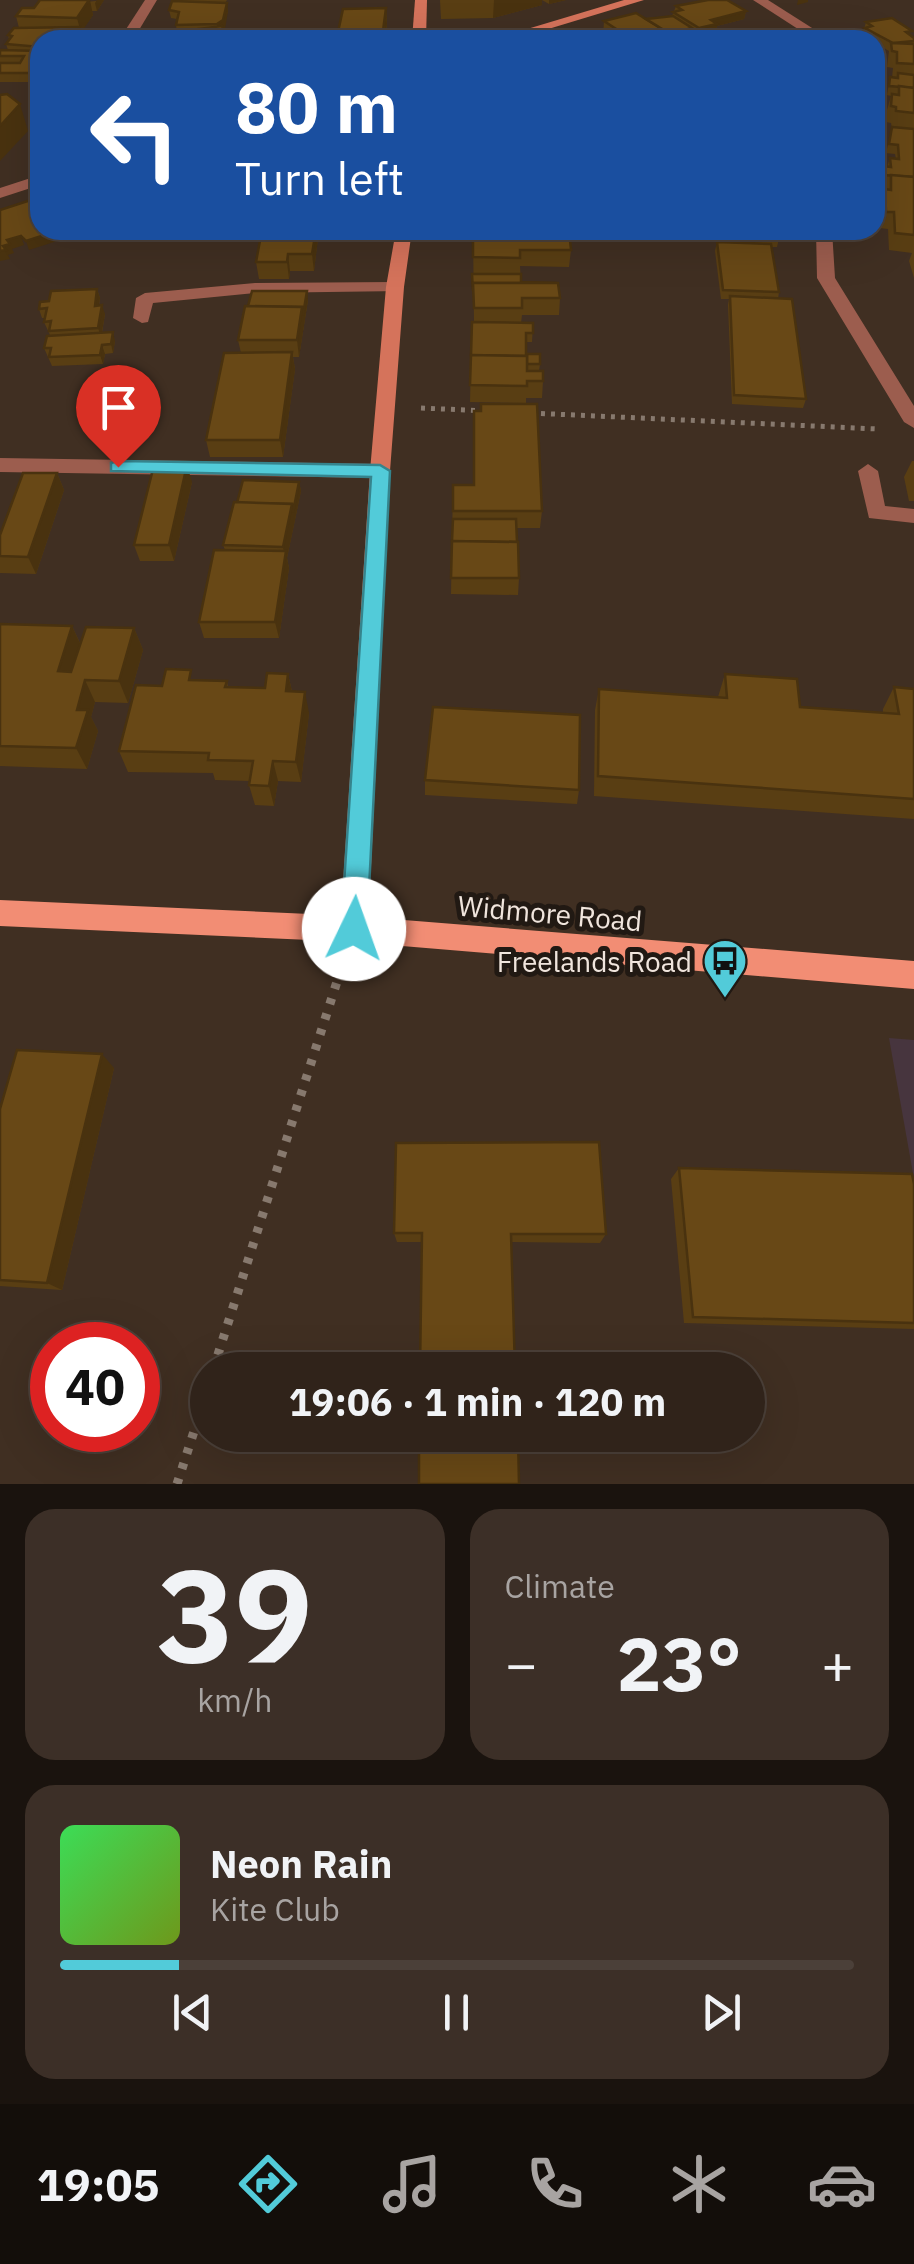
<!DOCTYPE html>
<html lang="en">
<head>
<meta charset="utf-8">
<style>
  body { margin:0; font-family:"IBM Plex Sans",sans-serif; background:#3c2f27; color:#f1f3f6; height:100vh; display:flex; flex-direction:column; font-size:38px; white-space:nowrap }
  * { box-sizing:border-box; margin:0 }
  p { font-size:32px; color:#a8a4a2 }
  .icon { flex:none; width:55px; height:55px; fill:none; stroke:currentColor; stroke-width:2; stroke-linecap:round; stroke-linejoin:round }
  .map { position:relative; height:1484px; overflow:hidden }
  .drawer { display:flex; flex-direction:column; gap:25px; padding:25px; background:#1a130e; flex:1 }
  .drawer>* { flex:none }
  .hud { position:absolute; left:30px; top:30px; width:855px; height:210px; border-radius:30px; box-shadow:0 10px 40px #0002,0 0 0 2px #4b4039; background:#1a4fa0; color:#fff; overflow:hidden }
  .speed { position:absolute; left:30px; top:1322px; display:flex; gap:20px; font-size:50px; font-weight:700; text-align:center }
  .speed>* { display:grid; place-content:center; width:130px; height:130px; border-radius:50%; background:#30231a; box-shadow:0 10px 40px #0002,0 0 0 2px #4b4039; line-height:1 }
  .speed .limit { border:15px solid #d22; background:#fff; color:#111 }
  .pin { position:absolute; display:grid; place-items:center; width:85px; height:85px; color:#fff; margin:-102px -42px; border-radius:50% 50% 50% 0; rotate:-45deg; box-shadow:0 0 10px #0007 }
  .pin .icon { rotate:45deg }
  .me { position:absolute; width:110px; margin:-55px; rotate:3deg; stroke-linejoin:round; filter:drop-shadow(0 0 8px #0008) }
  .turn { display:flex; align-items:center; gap:35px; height:210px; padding:0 40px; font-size:45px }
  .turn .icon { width:130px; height:130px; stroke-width:2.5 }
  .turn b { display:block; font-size:70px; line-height:85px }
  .big { font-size:75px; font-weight:800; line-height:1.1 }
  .drawer .tile { flex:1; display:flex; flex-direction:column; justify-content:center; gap:15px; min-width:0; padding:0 35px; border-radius:30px; background:#3c2f27 }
  .drawer .dial { align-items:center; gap:0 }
  .dial b { font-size:130px; line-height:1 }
  .song { display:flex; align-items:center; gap:30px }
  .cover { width:120px; height:120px; border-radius:15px; background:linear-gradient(135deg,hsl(130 70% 55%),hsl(80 70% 35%)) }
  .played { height:10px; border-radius:5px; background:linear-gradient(90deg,#52cbd9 15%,#4b4039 15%) }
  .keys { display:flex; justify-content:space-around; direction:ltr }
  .heat { display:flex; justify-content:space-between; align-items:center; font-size:55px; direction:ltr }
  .drawer .tiles { flex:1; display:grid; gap:25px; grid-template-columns:1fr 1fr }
  .tile:last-child { grid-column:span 2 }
  .trip { position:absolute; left:190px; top:1352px; width:575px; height:100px; border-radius:50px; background:#30231a; box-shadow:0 10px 40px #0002,0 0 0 2px #4b4039; font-weight:800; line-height:100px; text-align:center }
  .tab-bar { display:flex; height:160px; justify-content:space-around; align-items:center; background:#130e0a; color:#a8a4a2 }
  .tab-bar .icon { width:70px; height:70px }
  .tab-bar .on { color:#52cbd9 }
  .tab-bar b { font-size:45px; color:#f1f3f6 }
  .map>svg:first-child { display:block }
  .education { fill:#47353e }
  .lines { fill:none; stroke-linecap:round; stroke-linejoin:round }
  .path-far1 { stroke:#87796e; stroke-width:5; stroke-dasharray:4 6; stroke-linecap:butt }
  .path { stroke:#87796e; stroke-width:9; stroke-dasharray:6 10; stroke-linecap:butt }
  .lane { fill:#9c5d4e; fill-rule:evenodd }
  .street { fill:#9c5d4e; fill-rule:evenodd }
  .secondary { fill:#d5735b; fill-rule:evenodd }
  .primary { fill:#f28d74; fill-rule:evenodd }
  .wall { fill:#593e13 }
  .shaded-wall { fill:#49320f }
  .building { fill:#684816; stroke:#49320f; stroke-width:2.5 }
  .route { fill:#52cbd9; stroke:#35848d; stroke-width:2.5 }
  .labels { text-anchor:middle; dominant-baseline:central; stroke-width:10; stroke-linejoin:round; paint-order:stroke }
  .street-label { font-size:28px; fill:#f0e5dd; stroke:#211913 }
  .poi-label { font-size:28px; fill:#f0e5dd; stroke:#211913; text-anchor:end }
</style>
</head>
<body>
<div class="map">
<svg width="914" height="1484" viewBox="0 0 914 1484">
  <rect width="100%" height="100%" fill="#402f22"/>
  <polygon class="education" points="889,1038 914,1040 914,1179"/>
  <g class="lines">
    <g class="path-far1">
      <polyline points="421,408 488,411"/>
      <polyline points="531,413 878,429"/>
    </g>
    <g class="path">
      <polyline points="213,1370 342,966"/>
      <polyline points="177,1484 208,1388"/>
    </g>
    <g class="lane">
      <polygon points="395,282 404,287 401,291 255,293 153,303 148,322 142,323 133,318 136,298 145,293 255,283"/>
      <polygon points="0,458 380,464 390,471 380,478 0,472"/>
      <polygon points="868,464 878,471 885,506 914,509 914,523 869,518 858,471"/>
    </g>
    <g class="street">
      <polygon points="145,0 157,0 133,40 119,40"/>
      <polygon points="753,0 768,0 831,40 815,40"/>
      <polygon points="40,175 40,185 0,198 0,188"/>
      <polygon points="816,230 832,230 835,278 914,406 914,428 904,422 817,278"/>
    </g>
    <g class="secondary">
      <polygon points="415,0 427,0 426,40 412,40"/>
      <polygon points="624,0 644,0 512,40 490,40"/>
      <polygon points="396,230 412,230 404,287 390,471 368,929 364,938 354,942 344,938 340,929 370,471 386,287"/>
    </g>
    <polygon class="primary" points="0,900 354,916 914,961 914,989 354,942 0,926"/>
  </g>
  <g class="wall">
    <polygon points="104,0 97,11 92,11 93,15 80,33 81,36 40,40 40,82 0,82 0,50 8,50 6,44 9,39 8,35 19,28 16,16 34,8"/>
    <polygon points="179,0 227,0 225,3 228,11 223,29 226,40 159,40 177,32 176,25 177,19 171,18 169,10"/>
    <polygon points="440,0 566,0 549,4 542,0 542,5 493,18 441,19"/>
    <polygon points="676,6 746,11 744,19 717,26 716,32 697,37 692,33 691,37 678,40 576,40 603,36 604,21 672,16"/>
    <polygon points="386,8 387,24 385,40 339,40 338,32"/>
    <polygon points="866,22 914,38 914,278 909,261 912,253 889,250 888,229 880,228 880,206 887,185 880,184 880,175 883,166 887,167 890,158 896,159 895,154 886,153 892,128 891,123 886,122 887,110 891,96 887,95 890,77 892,78 893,68 887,67 889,51 875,43 875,40 869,40 862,36"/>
    <polygon points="319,230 314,271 290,271 289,279 259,279 256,262"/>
    <polygon points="512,230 519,238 552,240 571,250 569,267 520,266 521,282 560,298 559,315 522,315 521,323 533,323 532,342 526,342 526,354 540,364 539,371 543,381 542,398 526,398 526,403 470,402 472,322 474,322 473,231"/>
    <polygon points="534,230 605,230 586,240 578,235 534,234"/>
    <polygon points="724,230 781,230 777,247 771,247 779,292 778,299 806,399 803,408 732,404 728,305 729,299 721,299 715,251 717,242 740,243 722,240"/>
    <polygon points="97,289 100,298 99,306 105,314 102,333 115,341 113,353 105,354 103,364 52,366 44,348 50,335 44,322 45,318 42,318 39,309 49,301"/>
    <polygon points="308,300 299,357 293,357 295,369 283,457 210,457 206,440 241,353 238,340"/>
    <polygon points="912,461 914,461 914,501 909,501 904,477"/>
    <polygon points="57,473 64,490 36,574 0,573 0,535"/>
    <polygon points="192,482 174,561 140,561 134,545"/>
    <polygon points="299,482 301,491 287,558 289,568 279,638 204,638 199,622 225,550 223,545 237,503"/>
    <polygon points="453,485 542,511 540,528 517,528 519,578 518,595 451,594"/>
    <polygon points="0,624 72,626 80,643 134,628 143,650 128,703 95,702 91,717 98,731 87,769 0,766"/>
    <polygon points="288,674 292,691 309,713 301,782 278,781 274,806 255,805 249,785 250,781 215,780 213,773 128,772 119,751 162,686 195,680 227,681 228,687 265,688"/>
    <polygon points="725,674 800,707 883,713 883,709 894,687 914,689 914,819 594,796 595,710 599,689 718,697"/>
    <polygon points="425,780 579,790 577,804 425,795"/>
    <polygon points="114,1068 62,1290 0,1286 0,1109"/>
    <polygon points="679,1168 914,1184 914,1329 684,1323 671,1179"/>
    <polygon points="394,1233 606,1234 600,1243 511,1242 397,1242"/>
  </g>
  <g class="shaded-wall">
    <polygon points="90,0 93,15 81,33 77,18"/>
    <polygon points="97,0 104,0 97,11 95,3"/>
    <polygon points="494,0 542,0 542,5 493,18"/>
    <polygon points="549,0 566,0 549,4"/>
    <polygon points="798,0 808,0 808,2 797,5"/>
    <polygon points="227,3 228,11 225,29 218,33 217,24"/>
    <polygon points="386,8 387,24 385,40 384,40"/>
    <polygon points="746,11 744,19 717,26 716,32 697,37 699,28 711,20"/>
    <polygon points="79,27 81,36 78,40 70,40"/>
    <polygon points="692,28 691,37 678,40 661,40 661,36"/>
    <polygon points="662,29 661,40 646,40 647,33"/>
    <polygon points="225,34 226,40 193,40 193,37"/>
    <polygon points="20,104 28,131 0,161 0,126"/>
    <polygon points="316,230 319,230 314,271 312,254"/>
    <polygon points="589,230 605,230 586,240 587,231"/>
    <polygon points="54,232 57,241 29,250 26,241"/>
    <polygon points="21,236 24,245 12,249 14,253 8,255 10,259 0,261 0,251 7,240"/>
    <polygon points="288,254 290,271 289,279 287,262"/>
    <polygon points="97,289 100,298 97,315 95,306"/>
    <polygon points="307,291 308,300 299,357 297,340 302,307"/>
    <polygon points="102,305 105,314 101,337 98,328"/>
    <polygon points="113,332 115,341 113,353 111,344"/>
    <polygon points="102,345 105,354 103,364 100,355"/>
    <polygon points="292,352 295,369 283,457 280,440"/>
    <polygon points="187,465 192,482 174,561 169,545"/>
    <polygon points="57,473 64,490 36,574 28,557"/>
    <polygon points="299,482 301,491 287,558 289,568 279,638 275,622 285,558 283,547 292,504"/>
    <polygon points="72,626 82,648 68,693 58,671"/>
    <polygon points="134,628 143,650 128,703 119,681"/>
    <polygon points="288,674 293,696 286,691"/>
    <polygon points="85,680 95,702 91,717 98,731 87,769 76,748 77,710"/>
    <polygon points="305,692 309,713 301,782 296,762"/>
    <polygon points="273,761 278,781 274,806 269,786"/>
    <polygon points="102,1054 114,1068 62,1290 47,1283"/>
  </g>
  <g class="building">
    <polygon points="40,0 89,0 77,18 16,16 22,8 34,8"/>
    <polygon points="708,0 727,0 746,11 711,20 717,24 699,28 673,12 682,10 676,6"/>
    <polygon points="172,1 227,3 223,20 217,24 176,25 179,12 169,10"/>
    <polygon points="386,8 383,31 338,32 343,9"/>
    <polygon points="636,13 662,29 647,33 656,39 633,40 604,21"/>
    <polygon points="673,16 692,28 661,36 662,29 646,19"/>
    <polygon points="892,18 912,31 906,32 914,38 914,41 893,43 865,28 872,26 866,22"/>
    <polygon points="222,26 225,34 193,37 194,40 159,40 158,34"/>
    <polygon points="79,27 70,40 40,40 40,47 6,44 12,36 8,35 14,28"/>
    <polygon points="321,32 327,40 278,40"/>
    <polygon points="606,35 613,40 576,40"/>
    <polygon points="891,43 914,44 914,64 897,63 897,52 892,51"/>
    <polygon points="0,50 40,51 40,73 0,73 0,63 20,63 24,56 0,56"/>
    <polygon points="898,73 914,75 914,88 889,86 890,77 898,78"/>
    <polygon points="899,86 914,88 914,113 896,111 896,107 891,106 892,94 899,95"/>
    <polygon points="7,94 20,104 0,126 0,95"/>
    <polygon points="892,127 914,129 914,177 883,175 883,166 891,167 890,158 899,159 898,145 889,144"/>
    <polygon points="891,175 914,177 914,235 895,233 894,212 886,212 885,189 891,190"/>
    <polygon points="40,197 40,230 52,230 54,232 26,241 21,236 7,240 10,244 3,246 6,250 0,251 0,210"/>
    <polygon points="262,230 316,230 312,254 288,254 287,262 256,262"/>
    <polygon points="473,231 519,231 519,238 552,238 552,240 473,239 473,240"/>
    <polygon points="473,239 570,240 571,250 520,250 520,258 473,257"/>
    <polygon points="717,242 771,244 779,292 723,290"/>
    <polygon points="472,274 521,274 521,282 557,283 473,283 473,291"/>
    <polygon points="473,283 558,283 560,298 522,298 522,308 474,308"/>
    <polygon points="97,289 95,306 102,305 98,328 49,331 51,321 44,322 47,308 39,309 40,302 49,301 51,291"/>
    <polygon points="252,291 307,291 303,315 302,307 248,306"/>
    <polygon points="730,296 792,299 806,399 734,395"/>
    <polygon points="245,306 302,307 297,340 238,340"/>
    <polygon points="472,322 533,323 533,333 526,333 526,354 540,354 540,364 527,364 527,356 471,355"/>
    <polygon points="113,332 111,344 102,345 100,355 49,357 51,348 44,348 47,336"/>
    <polygon points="292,352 280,440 206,440 224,353"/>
    <polygon points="471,355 527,356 527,371 543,371 543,381 527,381 527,386 470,385"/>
    <polygon points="481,404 537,404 542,511 453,511 453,485 474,485 474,411 481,411"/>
    <polygon points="154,465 187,465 169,545 134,545"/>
    <polygon points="23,473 57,473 28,557 0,556 0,535"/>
    <polygon points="243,480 299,482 293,512 292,504 237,503"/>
    <polygon points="234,502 292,504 283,547 223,545"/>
    <polygon points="453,519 516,519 517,542 452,541"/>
    <polygon points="452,541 518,542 519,578 451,578"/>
    <polygon points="214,550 286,551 275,622 199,622"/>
    <polygon points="0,624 72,626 58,671 71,672 86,627 134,628 119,681 85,680 77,710 88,710 76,748 0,746"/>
    <polygon points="166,669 191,670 189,680 227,681 225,687 265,688 267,673 288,674 286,691 305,692 296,762 273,761 269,786 249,785 253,761 208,760 209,753 119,751 136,685 162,686"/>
    <polygon points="725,674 797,679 800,707 899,714 894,687 914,689 914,799 598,776 599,689 727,698"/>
    <polygon points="433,707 580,715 579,790 425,780"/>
    <polygon points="17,1050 102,1054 47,1283 0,1280 0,1109"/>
    <polygon points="599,1142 606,1234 511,1234 515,1370 420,1370 422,1233 394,1233 396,1143"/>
    <polygon points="679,1168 912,1174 914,1184 914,1323 693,1317"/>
    <polygon points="419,1435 518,1435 519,1484 419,1484"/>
  </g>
  <polygon class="route" points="118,461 380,465 390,471 367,929 363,938 354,941 345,938 341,929 371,477 111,471 111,463"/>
  <defs>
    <symbol id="bus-pin" viewBox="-11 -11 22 30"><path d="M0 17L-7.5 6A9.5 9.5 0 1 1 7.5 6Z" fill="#52cbd9" stroke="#211913"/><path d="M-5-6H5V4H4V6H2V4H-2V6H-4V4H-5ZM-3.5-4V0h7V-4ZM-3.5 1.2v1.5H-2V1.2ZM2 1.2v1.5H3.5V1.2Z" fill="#111"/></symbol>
  </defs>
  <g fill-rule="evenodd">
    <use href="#bus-pin" x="700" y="936" width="50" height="68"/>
  </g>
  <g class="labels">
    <g class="street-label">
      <text transform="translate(550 913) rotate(5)">Widmore Road</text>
    </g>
    <g class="poi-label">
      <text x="692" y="961">Freelands Road</text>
    </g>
  </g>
</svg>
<div class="speed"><div class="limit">40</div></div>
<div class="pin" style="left:118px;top:467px;background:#d93025"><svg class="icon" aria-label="arrive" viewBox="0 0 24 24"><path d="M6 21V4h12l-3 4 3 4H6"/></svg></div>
<svg class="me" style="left:354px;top:929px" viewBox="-20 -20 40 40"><circle r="19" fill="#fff"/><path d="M0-13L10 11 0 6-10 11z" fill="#52cbd9"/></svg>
<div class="trip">19:06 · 1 min · 120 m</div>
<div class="hud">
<div class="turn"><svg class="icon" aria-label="left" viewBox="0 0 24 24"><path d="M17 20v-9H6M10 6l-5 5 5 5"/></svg><div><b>80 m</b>Turn left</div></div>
</div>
</div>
<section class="drawer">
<div class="tiles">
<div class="tile dial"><b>39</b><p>km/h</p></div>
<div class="tile"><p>Climate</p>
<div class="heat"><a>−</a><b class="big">23°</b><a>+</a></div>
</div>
<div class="tile">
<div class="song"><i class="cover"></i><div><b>Neon Rain</b><p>Kite Club</p></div></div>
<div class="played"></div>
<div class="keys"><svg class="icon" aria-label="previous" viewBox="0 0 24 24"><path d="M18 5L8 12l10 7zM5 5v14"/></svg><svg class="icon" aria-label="pause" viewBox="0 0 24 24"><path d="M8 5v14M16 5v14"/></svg><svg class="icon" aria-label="next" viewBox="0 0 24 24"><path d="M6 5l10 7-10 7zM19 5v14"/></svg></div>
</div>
</div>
</section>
<nav class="tab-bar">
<b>19:05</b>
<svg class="icon on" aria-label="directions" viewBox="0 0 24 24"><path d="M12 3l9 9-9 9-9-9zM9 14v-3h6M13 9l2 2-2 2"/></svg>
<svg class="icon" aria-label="music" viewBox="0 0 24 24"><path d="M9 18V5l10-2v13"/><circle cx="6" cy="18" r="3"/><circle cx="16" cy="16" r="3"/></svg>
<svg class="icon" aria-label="phone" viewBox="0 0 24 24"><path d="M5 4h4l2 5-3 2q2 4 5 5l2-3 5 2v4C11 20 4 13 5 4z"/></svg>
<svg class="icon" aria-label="climate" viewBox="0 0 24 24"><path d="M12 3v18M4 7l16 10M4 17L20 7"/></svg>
<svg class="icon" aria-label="car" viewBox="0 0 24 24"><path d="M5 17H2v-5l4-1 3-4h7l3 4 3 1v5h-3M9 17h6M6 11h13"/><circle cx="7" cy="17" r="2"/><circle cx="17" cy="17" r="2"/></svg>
</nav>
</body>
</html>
